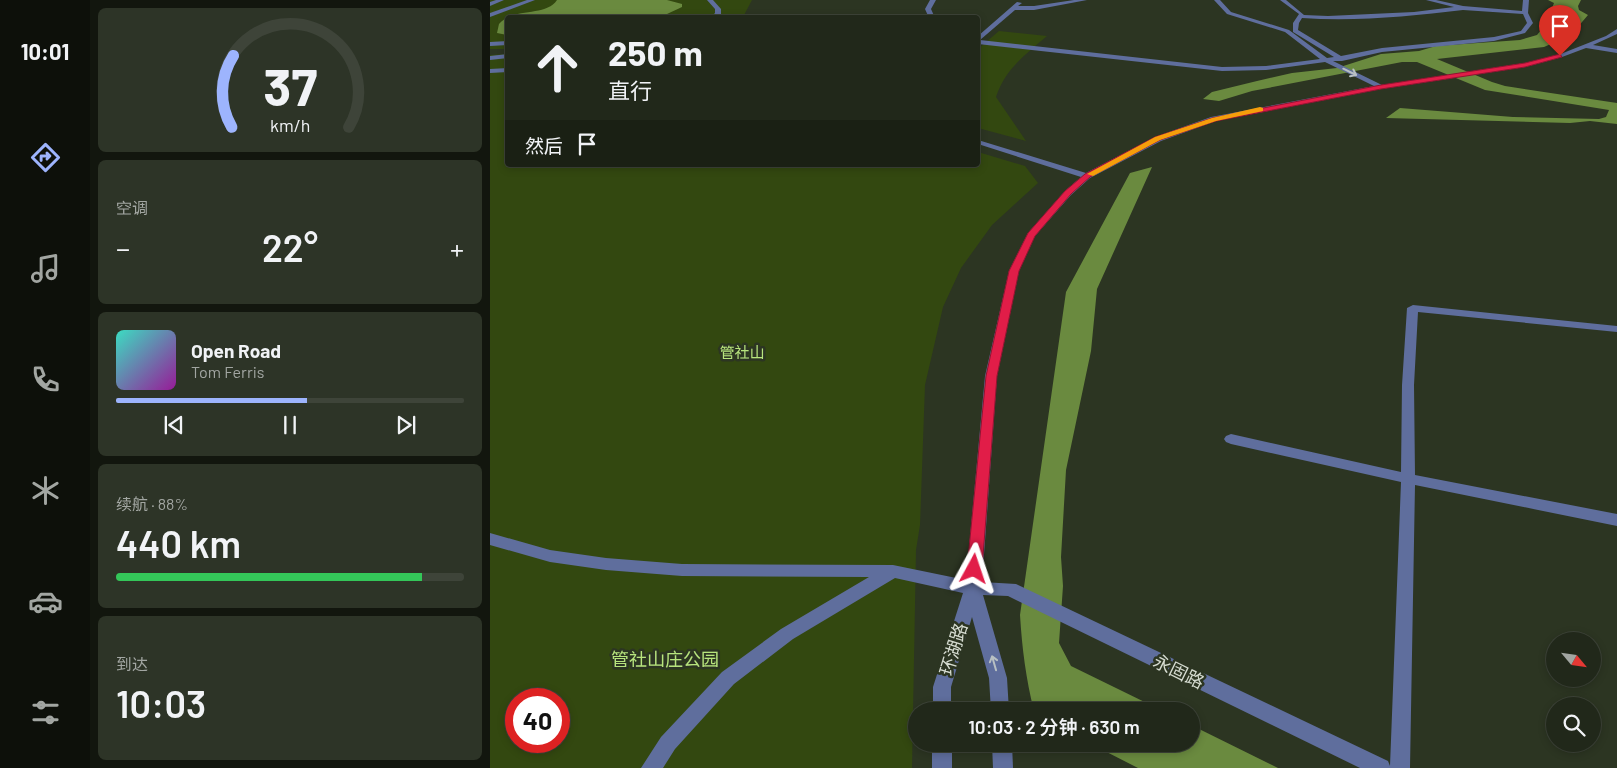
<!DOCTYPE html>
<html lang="zh">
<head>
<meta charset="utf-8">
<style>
  body { margin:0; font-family:Barlow,"Noto Sans SC",sans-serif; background:#2d3427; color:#f1f3f6; height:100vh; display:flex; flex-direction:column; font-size:19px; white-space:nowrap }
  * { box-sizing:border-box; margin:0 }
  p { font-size:16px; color:#a2a6a2 }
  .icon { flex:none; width:28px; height:28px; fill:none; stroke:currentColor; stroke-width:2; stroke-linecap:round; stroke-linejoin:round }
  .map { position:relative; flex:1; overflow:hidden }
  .details { display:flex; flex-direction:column; gap:8px; padding:8px; background:#12160e; width:400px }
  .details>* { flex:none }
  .guide { position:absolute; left:15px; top:15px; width:475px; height:152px; border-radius:5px; box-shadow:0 2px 8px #0003,0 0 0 1px #3e4439; background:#21281a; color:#f1f3f6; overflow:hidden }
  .needle { width:32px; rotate:119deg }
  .tools { position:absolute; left:1056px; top:632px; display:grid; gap:10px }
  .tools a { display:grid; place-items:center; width:55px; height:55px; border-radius:50%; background:#21281a; box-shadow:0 2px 8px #0003,0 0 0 1px #3e4439; font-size:25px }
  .speed { position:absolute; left:15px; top:688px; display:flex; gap:10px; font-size:25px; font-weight:700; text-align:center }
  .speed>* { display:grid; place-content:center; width:65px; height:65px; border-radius:50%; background:#21281a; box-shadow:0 2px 8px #0003,0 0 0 1px #3e4439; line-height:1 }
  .speed .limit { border:8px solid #d22; background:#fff; color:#111 }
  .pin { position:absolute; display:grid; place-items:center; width:42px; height:42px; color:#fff; margin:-51px -21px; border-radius:50% 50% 50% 0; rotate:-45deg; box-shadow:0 0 5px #0007 }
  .pin .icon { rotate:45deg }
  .me { position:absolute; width:55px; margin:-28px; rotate:5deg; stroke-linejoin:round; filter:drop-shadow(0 0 4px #0008) }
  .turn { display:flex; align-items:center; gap:18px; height:105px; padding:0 20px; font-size:22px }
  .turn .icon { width:65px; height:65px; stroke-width:2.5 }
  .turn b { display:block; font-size:35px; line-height:42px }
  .then { display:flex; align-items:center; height:48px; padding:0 20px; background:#0003; gap:10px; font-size:19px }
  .big { font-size:38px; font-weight:600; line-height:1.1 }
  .details .tile { flex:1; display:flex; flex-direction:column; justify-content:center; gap:8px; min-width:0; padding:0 18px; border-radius:8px; background:#2d3427 }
  .details .dial { align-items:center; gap:0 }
  .dial svg { height:130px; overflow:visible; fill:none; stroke:#3e4439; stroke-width:7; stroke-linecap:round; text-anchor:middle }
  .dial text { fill:#f1f3f6; stroke:none }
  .song { display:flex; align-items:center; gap:15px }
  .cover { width:60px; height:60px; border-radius:8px; background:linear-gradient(135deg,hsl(170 70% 55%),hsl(300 70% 35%)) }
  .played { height:5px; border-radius:2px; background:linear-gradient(90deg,#9db4fd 55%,#3e4439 55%) }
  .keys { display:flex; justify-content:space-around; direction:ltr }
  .heat { display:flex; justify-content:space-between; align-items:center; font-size:28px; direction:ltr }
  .charge { height:8px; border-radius:4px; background:linear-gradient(90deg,#34c759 88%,#3e4439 0) }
  .trip { position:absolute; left:418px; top:702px; width:292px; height:50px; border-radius:25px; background:#21281a; box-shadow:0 2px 8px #0003,0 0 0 1px #3e4439; font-weight:600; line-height:50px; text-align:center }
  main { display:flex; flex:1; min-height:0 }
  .tab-bar { display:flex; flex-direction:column; width:90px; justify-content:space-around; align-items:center; background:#0d100a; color:#a2a6a2 }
  .tab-bar .icon { width:35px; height:35px }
  .tab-bar .active { color:#9db4fd }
  .tab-bar b { font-size:22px; color:#f1f3f6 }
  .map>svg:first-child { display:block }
  .green { fill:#334810; fill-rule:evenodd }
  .water { fill:#6a8a3f }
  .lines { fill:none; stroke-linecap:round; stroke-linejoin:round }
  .minor { fill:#5f6e9d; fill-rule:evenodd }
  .oneway { stroke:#b8c0c3 }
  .route { fill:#e11d48; stroke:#92132f }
  .slow { fill:#f59e0b }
  .labels { text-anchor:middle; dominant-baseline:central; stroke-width:5; stroke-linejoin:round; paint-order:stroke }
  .park-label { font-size:15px; fill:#b7e47d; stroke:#2c3522 }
  .near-street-label { font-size:18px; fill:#d5dbd0; stroke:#2c3522 }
  .near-park-label { font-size:18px; fill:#b7e47d; stroke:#2c3522 }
</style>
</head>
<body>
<main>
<nav class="tab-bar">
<b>10:01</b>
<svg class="icon active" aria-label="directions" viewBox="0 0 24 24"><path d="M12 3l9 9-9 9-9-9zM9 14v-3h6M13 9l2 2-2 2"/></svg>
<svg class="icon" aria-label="music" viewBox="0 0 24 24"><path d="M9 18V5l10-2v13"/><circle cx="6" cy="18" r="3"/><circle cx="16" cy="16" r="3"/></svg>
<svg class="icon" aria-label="phone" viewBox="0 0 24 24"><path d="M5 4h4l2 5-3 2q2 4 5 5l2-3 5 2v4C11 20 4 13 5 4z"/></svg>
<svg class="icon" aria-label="climate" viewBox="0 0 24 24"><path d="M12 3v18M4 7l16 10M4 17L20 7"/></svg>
<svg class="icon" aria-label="car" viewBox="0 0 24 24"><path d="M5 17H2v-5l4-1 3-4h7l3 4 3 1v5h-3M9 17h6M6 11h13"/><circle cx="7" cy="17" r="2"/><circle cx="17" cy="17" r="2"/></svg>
<svg class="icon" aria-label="filters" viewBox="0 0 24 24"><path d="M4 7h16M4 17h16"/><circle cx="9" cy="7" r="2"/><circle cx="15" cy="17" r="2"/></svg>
</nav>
<section class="details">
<div class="tile dial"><svg viewBox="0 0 100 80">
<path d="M14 69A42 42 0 1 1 86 69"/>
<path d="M14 69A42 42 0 0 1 15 25" stroke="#9db4fd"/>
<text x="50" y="56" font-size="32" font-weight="700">37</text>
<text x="50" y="72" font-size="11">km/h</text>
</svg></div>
<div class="tile"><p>空调</p>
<div class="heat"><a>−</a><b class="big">22°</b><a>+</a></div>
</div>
<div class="tile">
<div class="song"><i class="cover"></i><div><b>Open Road</b><p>Tom Ferris</p></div></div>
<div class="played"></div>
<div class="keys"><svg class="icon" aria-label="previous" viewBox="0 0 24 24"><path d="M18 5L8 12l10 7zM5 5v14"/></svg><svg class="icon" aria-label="pause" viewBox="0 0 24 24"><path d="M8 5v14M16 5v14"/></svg><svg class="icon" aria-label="next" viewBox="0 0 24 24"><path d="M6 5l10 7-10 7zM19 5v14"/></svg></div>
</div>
<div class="tile"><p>续航 · 88%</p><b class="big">440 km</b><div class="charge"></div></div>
<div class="tile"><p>到达</p><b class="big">10:03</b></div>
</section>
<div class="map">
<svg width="1127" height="768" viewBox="0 0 1127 768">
  <rect width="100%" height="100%" fill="#2c3522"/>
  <g class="green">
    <polygon points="0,0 262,0 253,17 18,18 17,49 0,49"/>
    <path d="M509,31L557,36C535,55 515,69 506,97L536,141L488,128V49Z"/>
    <path d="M17,54L18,165H488V152L535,166L548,183L502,225L471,268L453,307L435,385L430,525L426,550L422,768H0V55ZM26,699H69V741H26Z"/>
  </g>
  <g class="water">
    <path d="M67,0H177L192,4V7L177,14L176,16L179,17L18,18L17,35L7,33L9,24C24,7 56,17 67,0Z"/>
    <polygon points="1058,0 1091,0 1088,6 1089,10 1098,15 1081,35 1054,47 947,59 1002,82 1015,86 1127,103 1127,124 1100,121 1080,123 896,118 910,108 1023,117 1109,119 1116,117 1119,110 995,90 927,62 912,62 762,91 729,101 713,99 722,92 767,81 802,73 847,68 891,54 929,51 946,46 1030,40 1047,35 1056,24 1064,3"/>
    <path d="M662,167L607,289L601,351L576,470L571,557L573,586L569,643L581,666L673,711H544C536,679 532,648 530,615L576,292L640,173Z"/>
    <polygon points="701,725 788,768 648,768 601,744 701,744"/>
  </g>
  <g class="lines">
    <g class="minor">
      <polygon points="6,0 14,0 0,6 0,2"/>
      <polygon points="37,0 45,0 0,17 0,13"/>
      <polygon points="217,0 223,0 231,9 231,14 226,18 220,18 225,13 225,9"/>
      <polygon points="440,0 446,0 441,9 445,18 439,18 435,9"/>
      <path d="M584,0H597L544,10H525L490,40L732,67L776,66L830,59L795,32L737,14L724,0H730L741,12L799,30L837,58L844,57L803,32V23L809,14L790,0H796L814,15L838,16L924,12L964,7L936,0H946L973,6L1032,11L1033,0H1039L1038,13L1043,23L1035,33L1004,41L892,52L852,61H843L892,85L1035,63L1068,55L1116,36L1127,29V34L1103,45L1127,49V53L1096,48L1072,57L1035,67L891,89L726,121L671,141L600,178L581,195L545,236L529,271L507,376L492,582L526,584L898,761L900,766L911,482L741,444L736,442L734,439L736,436L741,434L911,472L912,385L917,308L923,305L1127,326V332L928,312L924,385L925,475L1127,514V526L925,485L920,768H870L518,596L493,595L517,678L519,711H501L499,678L482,617L461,687V711H443V687L473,593L405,578L303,639L244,684L185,749L173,768H151L171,737L232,672L291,629L379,577L192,576L116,570L60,562L0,545V533L60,550L116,558L192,564L403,565L476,580L495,376L519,271L538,233L575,191L591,177L488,144V140L596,173L665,137L721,117L884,86L835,62L776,70L732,71L488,44V36L527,2L532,3L528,6H544ZM973,10L1033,14L1037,23L1031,31L1004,37L892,48L851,56L808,30L809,23L812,18C866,22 920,16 973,10Z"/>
      <polygon points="18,41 18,45 0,46 0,42"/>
      <polygon points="18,54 18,58 0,60 0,56"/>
      <polygon points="18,68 18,72 0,73 0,69"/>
      <rect x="442" y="744" width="20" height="24"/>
      <polygon points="502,744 522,744 523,768 503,768"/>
    </g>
  </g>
  <defs><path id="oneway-shaft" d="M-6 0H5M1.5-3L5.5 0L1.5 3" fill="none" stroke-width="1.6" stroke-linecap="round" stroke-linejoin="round" transform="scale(1.25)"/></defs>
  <g class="oneway">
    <use href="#oneway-shaft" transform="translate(860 72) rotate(26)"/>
    <use href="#oneway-shaft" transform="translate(504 663) rotate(-106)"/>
  </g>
  <polygon class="route" points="1070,54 1072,57 1035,67 891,89 726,121 670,140 600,177 581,194 545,236 529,271 507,376 492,569 489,573 484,575 479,573 477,569 496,376 519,271 538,233 575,191 595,174 665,137 722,118 891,85 1035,63"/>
  <polygon class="slow" points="770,107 773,108 773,111 726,121 670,140 603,176 597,174 665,137 722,118"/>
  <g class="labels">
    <g class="park-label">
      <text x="252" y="352">管社山</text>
    </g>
    <g class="near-street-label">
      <text transform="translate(463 649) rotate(-73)">环湖路</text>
      <text transform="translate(689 671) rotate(26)">永固路</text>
    </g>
    <g class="near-park-label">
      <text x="175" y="659">管社山庄公园</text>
    </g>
  </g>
</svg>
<div class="tools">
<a><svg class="needle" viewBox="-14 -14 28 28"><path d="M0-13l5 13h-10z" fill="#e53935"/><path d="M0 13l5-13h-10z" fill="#a2a6a2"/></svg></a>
<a><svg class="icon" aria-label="search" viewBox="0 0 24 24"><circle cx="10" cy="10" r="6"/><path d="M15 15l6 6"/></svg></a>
</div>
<div class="speed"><div class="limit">40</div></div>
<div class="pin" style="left:1070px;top:56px;background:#d93025"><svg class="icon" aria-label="arrive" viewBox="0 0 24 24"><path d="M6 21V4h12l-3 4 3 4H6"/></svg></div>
<svg class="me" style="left:484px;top:569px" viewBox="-20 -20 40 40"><path d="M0-17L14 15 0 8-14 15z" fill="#e11d48" stroke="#fff" stroke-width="4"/></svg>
<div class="trip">10:03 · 2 分钟 · 630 m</div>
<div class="guide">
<div class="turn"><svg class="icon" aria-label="ahead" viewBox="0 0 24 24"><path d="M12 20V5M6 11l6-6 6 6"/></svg><div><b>250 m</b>直行</div></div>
<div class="then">然后<svg class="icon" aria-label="arrive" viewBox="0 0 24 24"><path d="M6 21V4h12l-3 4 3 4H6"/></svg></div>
</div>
</div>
</main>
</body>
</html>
